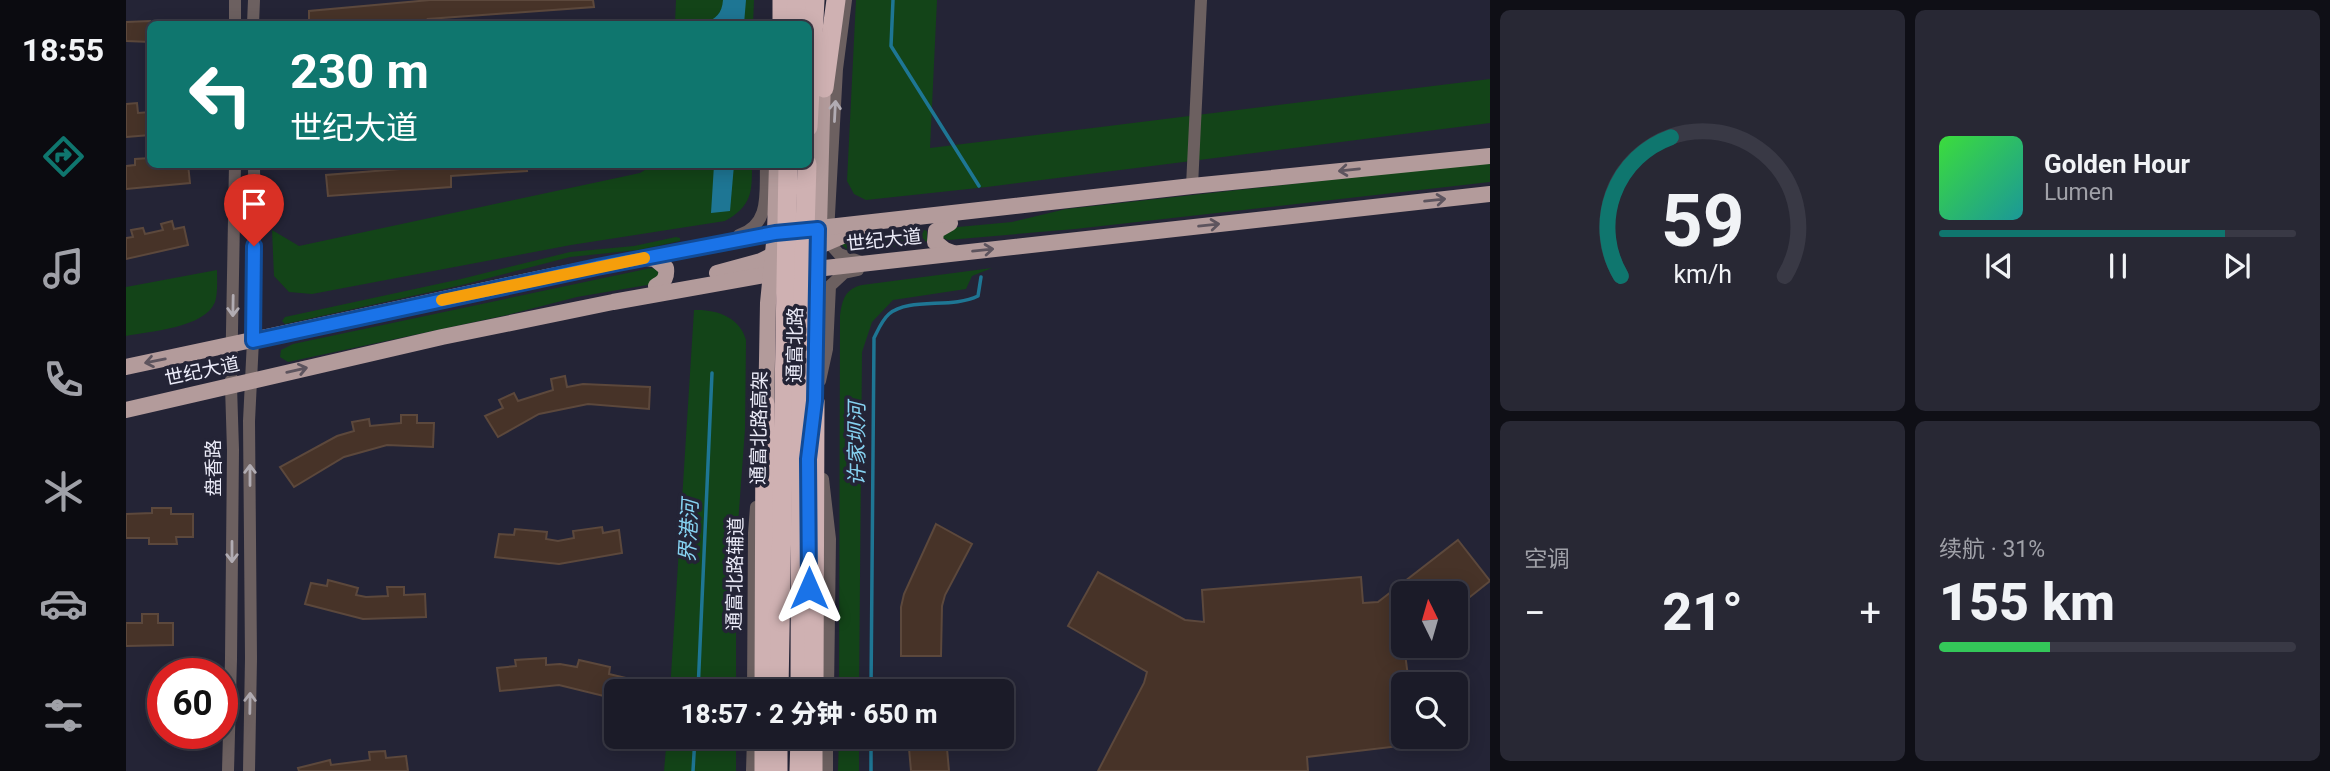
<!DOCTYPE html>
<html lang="zh">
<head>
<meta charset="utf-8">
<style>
  body { margin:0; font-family:Roboto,"Noto Sans SC",sans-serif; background:#282834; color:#f1f3f6; height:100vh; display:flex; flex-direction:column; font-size:26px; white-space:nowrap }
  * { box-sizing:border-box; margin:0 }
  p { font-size:23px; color:#a0a1a8 }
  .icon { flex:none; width:38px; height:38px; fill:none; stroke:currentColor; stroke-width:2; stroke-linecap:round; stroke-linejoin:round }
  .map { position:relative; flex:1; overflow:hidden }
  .panel { display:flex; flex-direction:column; gap:10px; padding:10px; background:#0f0f16; width:840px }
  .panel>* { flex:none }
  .top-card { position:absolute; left:21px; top:21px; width:665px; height:147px; border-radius:10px; box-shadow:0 4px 18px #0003,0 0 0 2px #393945; background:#0f766e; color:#fff; overflow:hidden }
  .needle { width:46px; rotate:355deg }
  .fabs { position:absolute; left:1265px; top:581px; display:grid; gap:14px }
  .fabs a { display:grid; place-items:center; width:77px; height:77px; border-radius:10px; background:#1b1b28; box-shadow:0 4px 18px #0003,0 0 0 2px #393945; font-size:35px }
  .speed { position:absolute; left:21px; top:658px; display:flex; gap:14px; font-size:35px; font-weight:700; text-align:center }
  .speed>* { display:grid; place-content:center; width:91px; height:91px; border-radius:50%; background:#1b1b28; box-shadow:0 4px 18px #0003,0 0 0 2px #393945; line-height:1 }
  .speed .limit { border:10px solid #d22; background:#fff; color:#111 }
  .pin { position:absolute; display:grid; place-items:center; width:60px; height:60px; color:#fff; margin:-72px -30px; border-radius:50% 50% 50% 0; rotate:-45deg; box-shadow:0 0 7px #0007 }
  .pin .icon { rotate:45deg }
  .me { position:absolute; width:77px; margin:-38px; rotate:0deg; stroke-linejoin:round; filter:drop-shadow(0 0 5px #0008) }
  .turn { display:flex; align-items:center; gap:24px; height:147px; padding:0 28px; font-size:32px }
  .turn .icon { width:91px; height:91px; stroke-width:2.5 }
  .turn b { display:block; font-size:49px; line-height:60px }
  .big { font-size:52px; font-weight:800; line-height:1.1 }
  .panel .widget { flex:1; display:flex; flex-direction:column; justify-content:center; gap:10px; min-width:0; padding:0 24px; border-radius:10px; background:#282834 }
  .panel .dial { align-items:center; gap:0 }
  .dial svg { height:182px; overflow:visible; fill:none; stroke:#393945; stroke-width:7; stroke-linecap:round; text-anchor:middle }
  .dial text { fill:#f1f3f6; stroke:none }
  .song { display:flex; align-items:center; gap:21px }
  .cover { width:84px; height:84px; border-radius:10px; background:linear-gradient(135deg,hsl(120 70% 55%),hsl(180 70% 35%)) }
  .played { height:7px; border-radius:4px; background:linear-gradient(90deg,#0f766e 80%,#393945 80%) }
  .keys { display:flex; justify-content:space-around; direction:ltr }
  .heat { display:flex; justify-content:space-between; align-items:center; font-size:38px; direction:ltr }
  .charge { height:10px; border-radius:5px; background:linear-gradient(90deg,#34c759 31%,#393945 0) }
  .panel .tiles { flex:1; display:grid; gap:10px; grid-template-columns:repeat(2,1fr) }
  .trip { position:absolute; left:478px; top:679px; width:410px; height:70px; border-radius:10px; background:#1b1b28; box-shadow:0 4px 18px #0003,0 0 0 2px #393945; font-weight:800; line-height:70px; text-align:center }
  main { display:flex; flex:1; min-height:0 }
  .menu { display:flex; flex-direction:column; width:126px; justify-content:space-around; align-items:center; background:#0b0b10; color:#a0a1a8 }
  .menu .icon { width:49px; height:49px }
  .menu .active { color:#0f766e }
  .menu b { font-size:32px; color:#f1f3f6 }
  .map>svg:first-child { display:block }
  .green { fill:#134418 }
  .water { fill:#1e7694 }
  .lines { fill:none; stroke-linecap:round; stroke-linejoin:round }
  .stream { stroke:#1e7694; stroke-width:3.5 }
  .building { fill:#473328; stroke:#5c483c; stroke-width:2 }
  .minor { stroke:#6c6060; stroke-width:12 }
  .major { stroke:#b39b9b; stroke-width:16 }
  .highway { stroke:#cfb1b2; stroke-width:19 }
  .oneway { stroke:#b1acb3 }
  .oneway2 { stroke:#5d545e }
  .route-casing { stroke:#114b97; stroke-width:18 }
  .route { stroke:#1a73e8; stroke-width:12 }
  .slow { stroke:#f59e0b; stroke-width:12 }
  .labels { text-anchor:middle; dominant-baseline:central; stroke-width:7; stroke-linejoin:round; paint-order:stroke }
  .street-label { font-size:19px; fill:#eaeaf7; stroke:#242436 }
  .water-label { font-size:21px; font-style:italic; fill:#86d2f1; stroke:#242436 }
</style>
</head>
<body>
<main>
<nav class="menu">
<b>18:55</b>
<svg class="icon active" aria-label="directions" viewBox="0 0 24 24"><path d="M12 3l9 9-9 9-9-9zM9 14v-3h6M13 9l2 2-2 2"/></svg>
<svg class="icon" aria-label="music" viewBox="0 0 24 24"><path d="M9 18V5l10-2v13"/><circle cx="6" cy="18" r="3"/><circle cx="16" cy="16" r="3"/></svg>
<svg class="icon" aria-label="phone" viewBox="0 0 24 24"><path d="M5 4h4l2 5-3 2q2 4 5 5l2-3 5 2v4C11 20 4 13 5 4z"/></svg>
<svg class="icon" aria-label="climate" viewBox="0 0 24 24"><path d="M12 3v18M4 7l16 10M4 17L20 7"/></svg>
<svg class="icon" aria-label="car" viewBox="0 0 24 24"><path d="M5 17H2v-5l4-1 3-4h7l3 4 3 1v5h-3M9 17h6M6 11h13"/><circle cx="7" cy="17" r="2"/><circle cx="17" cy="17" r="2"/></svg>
<svg class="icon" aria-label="filters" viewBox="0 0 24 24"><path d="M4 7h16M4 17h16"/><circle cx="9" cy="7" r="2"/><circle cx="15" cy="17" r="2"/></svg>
</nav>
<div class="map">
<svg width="1364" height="771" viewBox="0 0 1364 771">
  <rect width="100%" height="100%" fill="#242436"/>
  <g class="green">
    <polygon points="550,0 628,0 627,24 549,24"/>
    <polygon points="730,0 811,0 804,148 1364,79 1364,123 861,187 740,200 728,194 721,181"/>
    <polygon points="1364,162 1364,182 949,229 822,240 817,238 817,233 821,228 886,222 940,209"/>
    <path d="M527,165H626C626,192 626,206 599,221L445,245L186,294L163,292L148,276L146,230L173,246L514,173Z"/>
    <polygon points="796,229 801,231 801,241 796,243 724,252 717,246 716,244 723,237"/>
    <polygon points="550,237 554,238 554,241 512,250 444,257 336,285 159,324 156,321 159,317 335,279 444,252 508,246"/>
    <polygon points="525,268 531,269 533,277 527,284 451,297 381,315 162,362 154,357 155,350 167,344"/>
    <path d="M866,268L846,276L840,289L767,300L746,322L736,352L733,691H713L714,316C716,300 719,289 736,285Z"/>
    <path d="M91,270C91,280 92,293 89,302C79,328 24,331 0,336V287Z"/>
    <path d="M568,310C590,309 614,317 620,340L619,429L610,551V691H544Z"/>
    <polygon points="541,737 610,737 610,771 538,771"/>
    <polygon points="713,737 733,737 733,771 712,771"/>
  </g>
  <g class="water">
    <path d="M597,0H620L618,24H578C590,18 596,14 597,0Z"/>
    <polygon points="588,165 608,165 604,211 585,213"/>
  </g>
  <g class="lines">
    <g class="stream">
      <polyline points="767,0 765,46 853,186"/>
      <polyline points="572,691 586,373"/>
      <path d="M745,691L748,338C752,330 756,320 763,314C783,297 826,309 852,296L855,277"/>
      <polyline points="567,771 569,737"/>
      <polyline points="745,771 745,737"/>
    </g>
  </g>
  <g class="building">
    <polygon points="304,0 467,0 468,7 302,19 303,21 262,24 183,24 183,11"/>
    <polygon points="24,21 24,42 0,41 0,22"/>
    <polygon points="11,103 12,113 24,112 24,135 0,137 0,104"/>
    <polygon points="24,158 24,164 62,164 64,183 0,189 0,166 9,165 9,159"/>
    <polygon points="336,164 400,164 401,171 325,176 325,187 202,196 200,175"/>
    <polygon points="46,221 48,229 58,227 62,245 0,259 0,238 7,237 5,230 17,228 19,234 37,230 35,224"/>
    <polygon points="439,376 441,387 457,384 524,387 523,409 462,404 413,414 372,437 359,416 377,408 373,400 388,393 392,401 427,390 425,379"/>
    <polygon points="275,415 291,415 291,423 308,423 307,447 261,445 218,457 168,487 154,467 211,436 228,431 226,422 243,419 244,426 275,423"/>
    <polygon points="26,508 45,508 45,514 67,514 67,537 50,537 51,544 23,544 23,538 0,538 0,514 26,513"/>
    <polygon points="810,524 846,544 819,595 816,606 815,656 775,656 775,607 778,594"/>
    <polygon points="476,527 477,533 493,530 496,553 433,564 369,557 373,534 388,535 389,529 421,532 420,539 432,541 448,538 447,531"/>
    <polygon points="1332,540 1364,581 1330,608 1330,593 1278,593 1278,646 1283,684 1278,684 1278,737 1290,737 1291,744 1181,757 1182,771 972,771 1018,683 1021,672 942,626 972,572 1059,620 1078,622 1076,590 1235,577 1237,603 1252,602"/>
    <polygon points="202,580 232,588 230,595 240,597 262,596 261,587 278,587 278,595 299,594 300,617 237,619 179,604 185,583 201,586"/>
    <polygon points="16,614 32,614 32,623 47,623 47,645 0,646 0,623 16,623"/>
    <polygon points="420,658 420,665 434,664 451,667 453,660 484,667 483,674 500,678 497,691 490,691 490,699 433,685 374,691 371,668 390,666 389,660"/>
    <polygon points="815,678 816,691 779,691 778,681"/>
    <polygon points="782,737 820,737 823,771 785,771"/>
    <polygon points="259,751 260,758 280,756 282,771 173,771 172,768 204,760 205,765 244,760 243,752"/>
  </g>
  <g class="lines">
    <g class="minor">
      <polyline points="109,24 109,0"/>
      <polyline points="127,24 128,0"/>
      <polyline points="686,171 688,119"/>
      <polyline points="1066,186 1075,0"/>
      <polyline points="702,233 711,69 720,0"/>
      <path d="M613,235C645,225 639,192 640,164"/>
      <polyline points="697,236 713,254 735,262"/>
      <polyline points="694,381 701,349 704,286 718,273 732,270"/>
      <polyline points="697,479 704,539 702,691"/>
      <polyline points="627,691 628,533 630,507"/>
      <polyline points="102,771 105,659 107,450 105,386 109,164"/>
      <polyline points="123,771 125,658 123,421 129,300 128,164"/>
      <polyline points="626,771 627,737"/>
      <polyline points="701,771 701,737"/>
    </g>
    <g class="major">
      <polyline points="824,223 810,231 809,242 819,250 827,253"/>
      <polyline points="684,250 719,235 731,232"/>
      <path d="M521,258L529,259L540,268C541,277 539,281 530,286"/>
      <polyline points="591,273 635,261 653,252"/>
      <polyline points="0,367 425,276 649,233 1066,186 1364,156"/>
      <polyline points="0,410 316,337 487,302 645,274 1364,194"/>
      <polyline points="688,413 697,78"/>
      <polyline points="640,416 642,303 649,233 651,164"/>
    </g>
    <g class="highway">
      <polyline points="656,0 656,24"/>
      <polyline points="669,24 671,0"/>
      <polyline points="698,88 710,0"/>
      <polyline points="682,127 689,0"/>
      <polyline points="638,691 639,404"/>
      <polyline points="653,691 662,164"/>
      <polyline points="674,691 675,365 681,164"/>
      <polyline points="688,691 689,401"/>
      <polyline points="638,737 638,771"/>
      <polyline points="652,771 652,737"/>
      <polyline points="673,771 674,737"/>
      <polyline points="687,771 687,737"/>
    </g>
  </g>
  <defs><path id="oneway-shaft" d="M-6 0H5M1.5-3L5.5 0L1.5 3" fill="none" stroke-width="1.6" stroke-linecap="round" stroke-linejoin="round" transform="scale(1.75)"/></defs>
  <g class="oneway">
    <use href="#oneway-shaft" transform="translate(709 111) rotate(-87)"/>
    <use href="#oneway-shaft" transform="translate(107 306) rotate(91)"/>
    <use href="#oneway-shaft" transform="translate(124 475) rotate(-90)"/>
    <use href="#oneway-shaft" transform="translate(106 552) rotate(90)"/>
    <use href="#oneway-shaft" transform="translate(124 703) rotate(-89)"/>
  </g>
  <g class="oneway2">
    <use href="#oneway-shaft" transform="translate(1223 170) rotate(174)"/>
    <use href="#oneway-shaft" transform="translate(1309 200) rotate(-6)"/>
    <use href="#oneway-shaft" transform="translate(1083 225) rotate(-6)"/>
    <use href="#oneway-shaft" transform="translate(857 250) rotate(-6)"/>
    <use href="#oneway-shaft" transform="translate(29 361) rotate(169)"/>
    <use href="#oneway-shaft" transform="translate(171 370) rotate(-13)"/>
  </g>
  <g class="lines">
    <defs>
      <polyline id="route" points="128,246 127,341 471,267 649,233 692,229 689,401 682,459 683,588"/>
    </defs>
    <use href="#route" class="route-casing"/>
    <use href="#route" class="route"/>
    <polyline class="slow" points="316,300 518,258"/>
  </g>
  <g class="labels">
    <g class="street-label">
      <text transform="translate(758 240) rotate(-6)">世纪大道</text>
      <text transform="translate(669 345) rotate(-89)">通富北路</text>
      <text transform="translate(76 371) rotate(-12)">世纪大道</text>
      <text transform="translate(633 428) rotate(-89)">通富北路高架</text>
      <text transform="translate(87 468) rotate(-90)">盘香路</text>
      <text transform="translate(609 574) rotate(-89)">通富北路辅道</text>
    </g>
    <g class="water-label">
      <text transform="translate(731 444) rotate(-90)">许家坝河</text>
      <text transform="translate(563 531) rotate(-87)">界港河</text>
    </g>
  </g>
</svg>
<div class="fabs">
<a><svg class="needle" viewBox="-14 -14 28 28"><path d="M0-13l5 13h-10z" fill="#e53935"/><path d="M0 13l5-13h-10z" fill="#a0a1a8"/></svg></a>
<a><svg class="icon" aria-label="search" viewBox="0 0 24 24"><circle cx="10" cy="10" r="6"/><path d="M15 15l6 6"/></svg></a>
</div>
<div class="speed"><div class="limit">60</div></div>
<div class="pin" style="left:128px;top:246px;background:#d93025"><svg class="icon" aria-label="arrive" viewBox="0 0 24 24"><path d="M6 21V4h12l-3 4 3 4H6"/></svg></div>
<svg class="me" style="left:683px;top:588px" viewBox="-20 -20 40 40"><path d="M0-17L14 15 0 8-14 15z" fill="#1a73e8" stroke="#fff" stroke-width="4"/></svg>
<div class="trip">18:57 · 2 分钟 · 650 m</div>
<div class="top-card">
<div class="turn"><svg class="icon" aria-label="left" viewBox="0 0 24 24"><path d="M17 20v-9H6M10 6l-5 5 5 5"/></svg><div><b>230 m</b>世纪大道</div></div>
</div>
</div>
<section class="panel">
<div class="tiles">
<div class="widget dial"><svg viewBox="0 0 100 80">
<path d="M14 69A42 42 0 1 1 86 69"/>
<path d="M14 69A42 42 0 0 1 36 8" stroke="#0f766e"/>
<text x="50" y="56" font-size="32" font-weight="700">59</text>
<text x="50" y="72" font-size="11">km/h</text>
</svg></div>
<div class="widget">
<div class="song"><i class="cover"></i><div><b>Golden Hour</b><p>Lumen</p></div></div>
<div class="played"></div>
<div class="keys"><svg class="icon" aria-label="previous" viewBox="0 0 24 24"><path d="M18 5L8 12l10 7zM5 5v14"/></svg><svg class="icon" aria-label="pause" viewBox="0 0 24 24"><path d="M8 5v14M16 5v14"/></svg><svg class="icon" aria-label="next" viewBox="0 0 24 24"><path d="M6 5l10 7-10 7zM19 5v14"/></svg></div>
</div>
<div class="widget"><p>空调</p>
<div class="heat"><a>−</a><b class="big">21°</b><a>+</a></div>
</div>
<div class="widget"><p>续航 · 31%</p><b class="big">155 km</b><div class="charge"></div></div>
</div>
</section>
</main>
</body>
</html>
